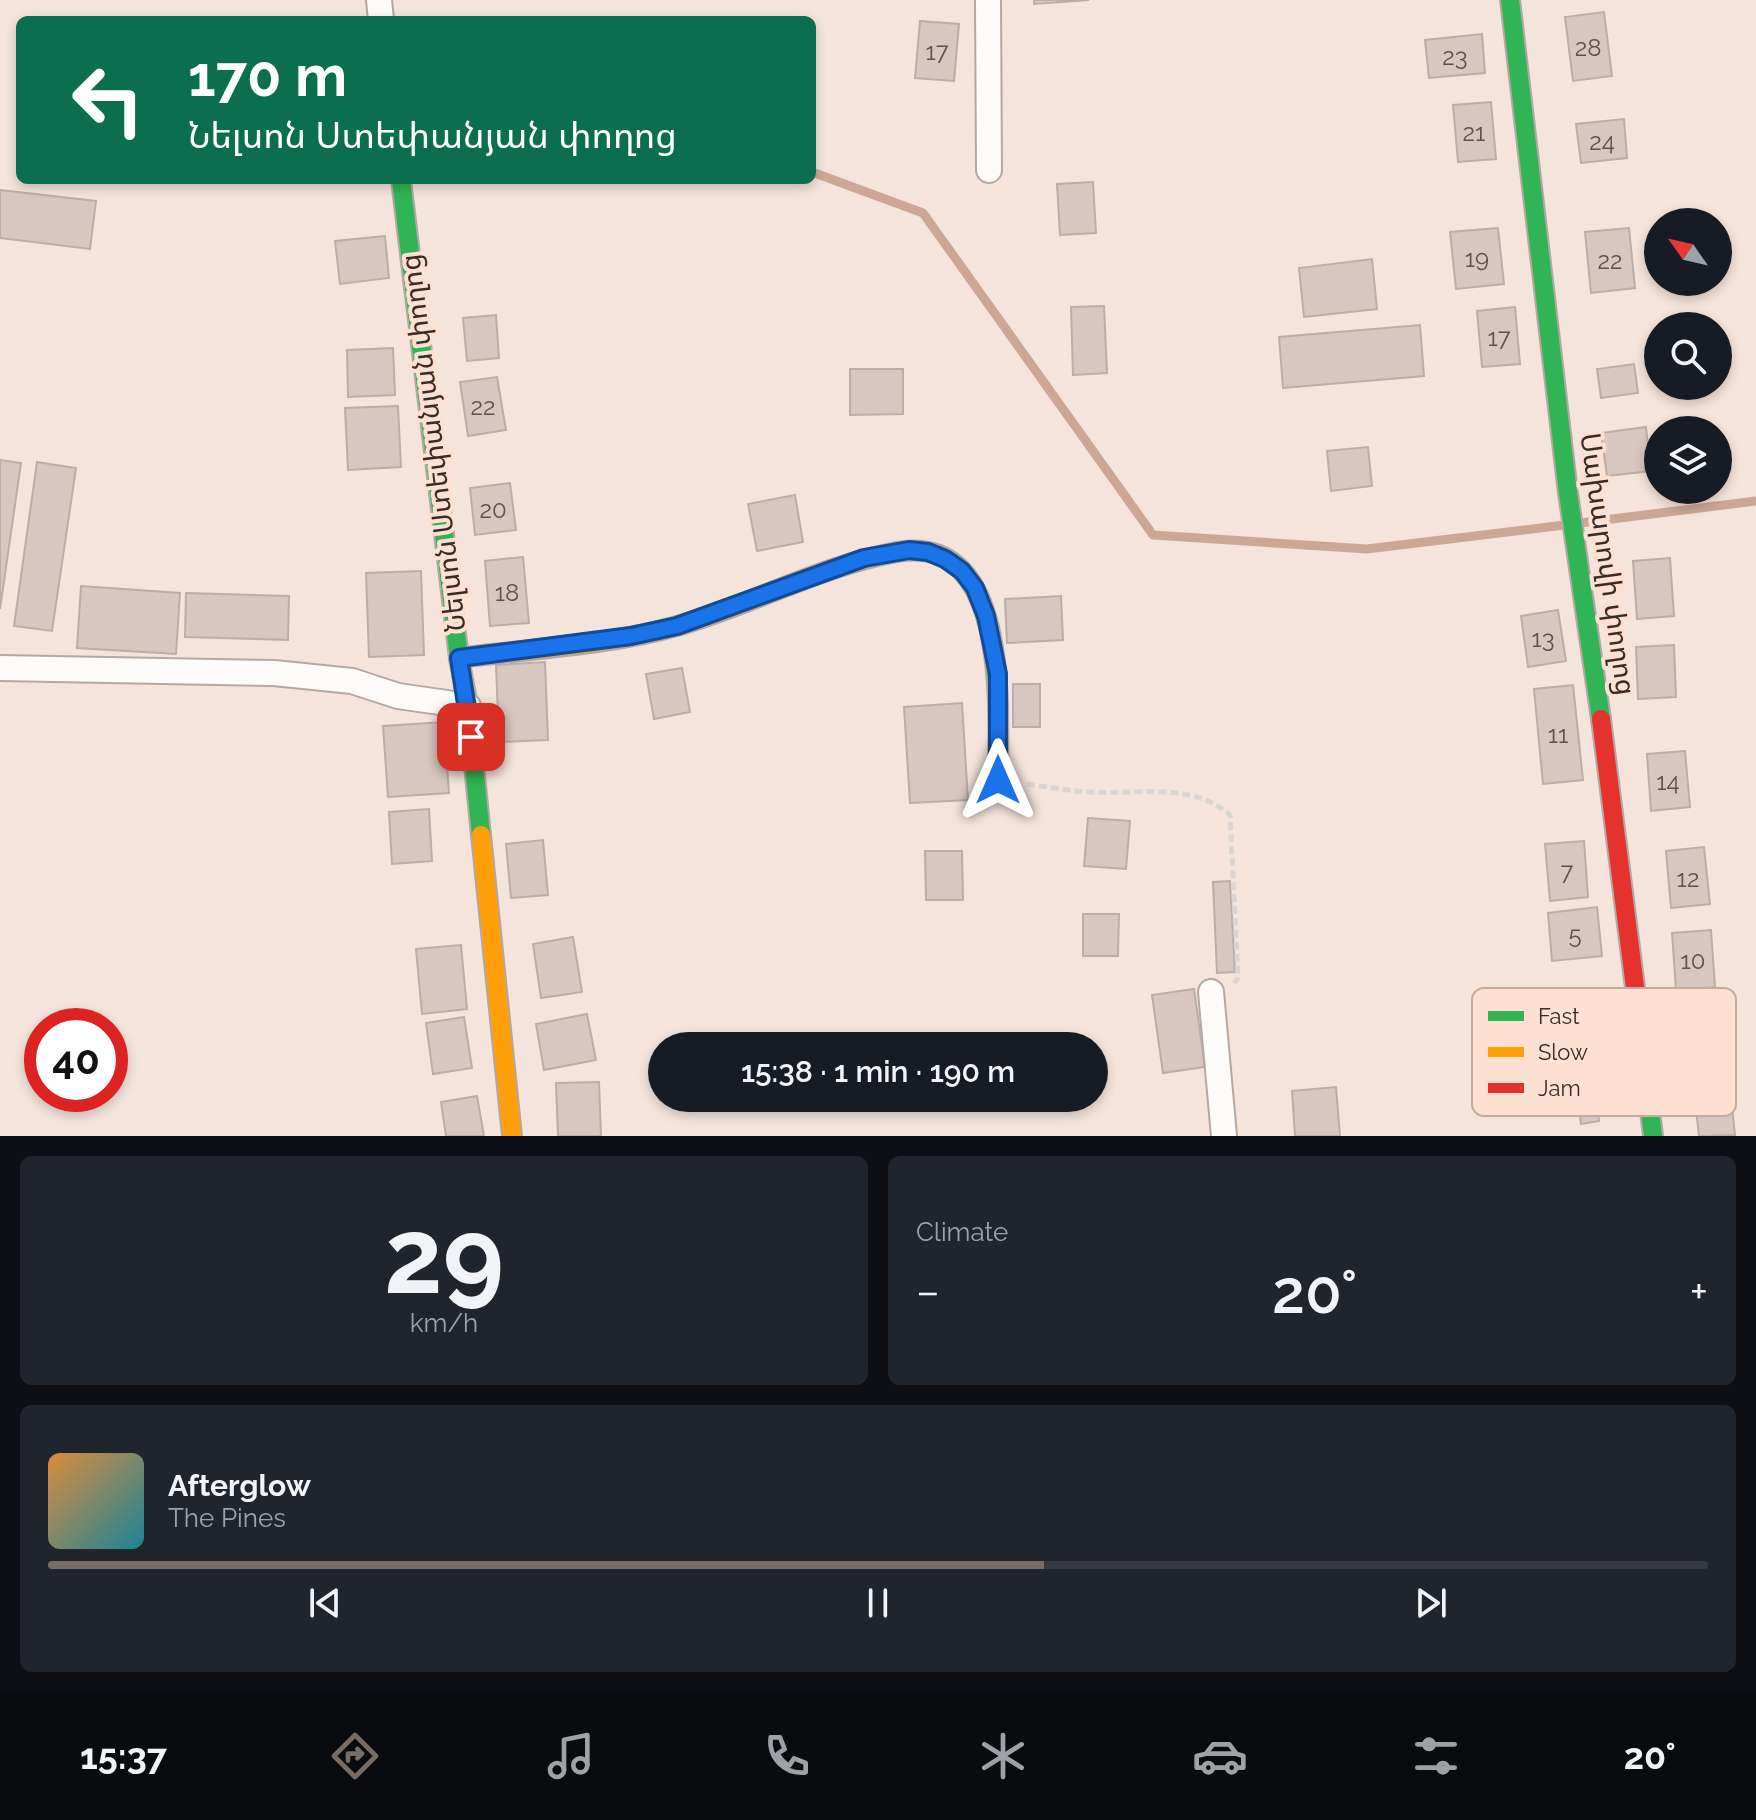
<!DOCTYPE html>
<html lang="en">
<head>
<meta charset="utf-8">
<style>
  body { margin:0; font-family:Raleway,"Noto Sans Armenian",sans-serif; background:#20242c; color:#f1f3f6; height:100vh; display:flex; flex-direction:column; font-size:30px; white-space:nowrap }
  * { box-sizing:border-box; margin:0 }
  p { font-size:26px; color:#9ea1a6 }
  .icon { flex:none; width:44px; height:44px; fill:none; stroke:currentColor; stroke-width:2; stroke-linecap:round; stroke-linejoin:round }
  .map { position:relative; height:1136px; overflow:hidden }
  .side { display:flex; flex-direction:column; gap:20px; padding:20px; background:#0d0f14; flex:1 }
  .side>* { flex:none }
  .guide { position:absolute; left:16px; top:16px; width:800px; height:168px; border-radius:12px; box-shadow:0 4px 12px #0003; background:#0b6e4f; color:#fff; overflow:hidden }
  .needle { width:52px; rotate:304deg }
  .buttons { position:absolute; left:1644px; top:208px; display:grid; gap:16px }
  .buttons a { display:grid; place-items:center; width:88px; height:88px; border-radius:50%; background:#171b24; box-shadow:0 4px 12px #0003; font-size:40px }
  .speed { position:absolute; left:24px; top:1008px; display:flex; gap:16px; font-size:40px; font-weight:700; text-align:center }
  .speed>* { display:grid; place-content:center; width:104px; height:104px; border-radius:50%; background:#171b24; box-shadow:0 4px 12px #0003; line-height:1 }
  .speed .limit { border:12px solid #d22; background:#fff; color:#111 }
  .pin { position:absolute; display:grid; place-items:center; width:68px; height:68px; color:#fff; margin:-34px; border-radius:16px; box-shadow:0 4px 12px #0006 }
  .me { position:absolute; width:88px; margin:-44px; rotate:0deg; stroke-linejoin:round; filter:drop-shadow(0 0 6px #0008) }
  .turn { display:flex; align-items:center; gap:28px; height:168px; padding:0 40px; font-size:36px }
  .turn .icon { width:104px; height:104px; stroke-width:2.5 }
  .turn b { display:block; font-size:56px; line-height:68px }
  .big { font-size:60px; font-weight:600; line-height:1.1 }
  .side .tile { flex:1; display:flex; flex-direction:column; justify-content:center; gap:12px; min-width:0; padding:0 28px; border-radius:12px; background:#20242c }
  .side .dial { align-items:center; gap:0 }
  .dial b { font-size:104px; line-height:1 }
  .song { display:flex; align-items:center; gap:24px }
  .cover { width:96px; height:96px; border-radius:12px; background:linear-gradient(135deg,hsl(30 70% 55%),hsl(190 70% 35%)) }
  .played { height:8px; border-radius:4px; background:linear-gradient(90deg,#786c66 60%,#363941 60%) }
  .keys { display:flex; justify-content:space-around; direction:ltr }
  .heat { display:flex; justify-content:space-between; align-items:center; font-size:44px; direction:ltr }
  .side .tiles { flex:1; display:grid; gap:20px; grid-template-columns:1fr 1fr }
  .tile:last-child { grid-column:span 2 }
  .trip { position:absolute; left:648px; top:1032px; width:460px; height:80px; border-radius:40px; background:#171b24; box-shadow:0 4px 12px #0003; font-weight:600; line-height:80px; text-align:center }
  .tab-bar { display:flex; height:128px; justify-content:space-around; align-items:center; background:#090b0e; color:#9ea1a6 }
  .tab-bar .icon { width:56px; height:56px }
  .tab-bar .on { color:#786c66 }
  .tab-bar b { font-size:36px; color:#f1f3f6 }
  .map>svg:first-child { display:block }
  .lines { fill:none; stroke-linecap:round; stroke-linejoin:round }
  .stream { stroke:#cca795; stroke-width:9 }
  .building { fill:#d8c7c0; stroke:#baaea8; stroke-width:2 }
  .street-casing { stroke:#b4a8a2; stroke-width:28 }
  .fast-casing { stroke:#b4a8a2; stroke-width:22 }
  .slow-casing { stroke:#b4a8a2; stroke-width:22 }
  .jam-casing { stroke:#b4a8a2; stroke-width:22 }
  .path { stroke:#dad5d3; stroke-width:5; stroke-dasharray:8 4; stroke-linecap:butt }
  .street { stroke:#fdfbfa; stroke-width:24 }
  .fast { stroke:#30b455; stroke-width:18 }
  .slow { stroke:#ff9f0a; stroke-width:18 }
  .jam { stroke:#e5322d; stroke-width:18 }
  .route-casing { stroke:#114b97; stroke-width:20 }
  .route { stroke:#1a73e8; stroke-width:14 }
  .labels { text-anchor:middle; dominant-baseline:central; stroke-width:8; stroke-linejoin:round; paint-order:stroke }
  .number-label { font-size:24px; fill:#5e524c }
  .street-label { font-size:28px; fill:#362b26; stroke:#fee0d2 }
  .key { fill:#fee0d2; stroke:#c2aa9e; stroke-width:2 }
  .key-label { font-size:22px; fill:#362b26 }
</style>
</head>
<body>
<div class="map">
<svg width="1756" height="1136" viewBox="0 0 1756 1136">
  <rect width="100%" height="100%" fill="#f4e4dc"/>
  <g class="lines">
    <g class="stream">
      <polyline points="812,172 923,213 1153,535 1367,549 1565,525"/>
      <polyline points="1580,523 1756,501"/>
    </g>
  </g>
  <g class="building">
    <polygon points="1034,0 1089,0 1034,4"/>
    <polygon points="1604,12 1612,76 1573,81 1565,17"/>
    <polygon points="920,21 959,24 954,81 915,78"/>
    <polygon points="1482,34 1485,73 1429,78 1425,40"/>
    <polygon points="1491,102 1496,159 1458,162 1453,105"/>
    <polygon points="1624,119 1627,158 1581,163 1576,124"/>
    <polygon points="1093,182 1096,233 1060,235 1057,184"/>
    <polygon points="0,190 96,201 90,249 0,238"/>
    <polygon points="1498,228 1504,284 1456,289 1450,232"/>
    <polygon points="1629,228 1635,288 1591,293 1585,232"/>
    <polygon points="385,236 389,278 340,284 335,241"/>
    <polygon points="1372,259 1377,309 1304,317 1299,268"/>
    <polygon points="1104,306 1107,373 1073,375 1071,307"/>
    <polygon points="1515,307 1520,364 1482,367 1477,311"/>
    <polygon points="496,315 499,358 467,361 463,318"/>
    <polygon points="1420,325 1424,376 1283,388 1279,337"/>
    <polygon points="393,348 395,395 348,397 347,350"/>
    <polygon points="1634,364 1638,393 1601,398 1597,369"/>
    <polygon points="850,369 903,369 903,414 850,415"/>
    <polygon points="497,377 506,430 468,436 460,382"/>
    <polygon points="398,406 401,467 348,470 345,408"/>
    <polygon points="1646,427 1651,471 1607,476 1601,433"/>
    <polygon points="1368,447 1372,486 1331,491 1327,451"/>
    <polygon points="0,460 21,463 0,609"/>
    <polygon points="37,462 76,468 52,631 14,626"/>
    <polygon points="510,483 516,530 475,535 470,488"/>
    <polygon points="795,495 803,542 757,551 748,504"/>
    <polygon points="523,557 529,623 490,626 485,561"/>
    <polygon points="1670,558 1674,616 1637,619 1633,561"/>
    <polygon points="421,571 424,655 369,657 366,573"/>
    <polygon points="81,586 180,593 176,654 77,648"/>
    <polygon points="186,593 289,596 288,640 185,637"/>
    <polygon points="1061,596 1063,640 1007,643 1005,599"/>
    <polygon points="1558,610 1566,661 1528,667 1521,616"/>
    <polygon points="1674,645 1676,697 1638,699 1636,647"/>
    <polygon points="545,662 548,740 499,742 496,665"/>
    <polygon points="682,668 690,712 654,719 646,674"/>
    <rect x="1013" y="684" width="27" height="43"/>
    <polygon points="1573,685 1583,780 1543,784 1534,689"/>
    <polygon points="962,703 968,800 910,803 904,707"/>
    <polygon points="444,722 449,793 388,797 383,726"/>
    <polygon points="1685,751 1690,807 1651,811 1647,754"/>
    <polygon points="429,809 432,861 392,864 389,812"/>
    <polygon points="1088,818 1130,821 1126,869 1084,866"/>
    <polygon points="543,840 548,895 511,898 506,844"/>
    <polygon points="1584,841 1588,897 1550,901 1545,844"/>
    <polygon points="1704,847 1710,904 1671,908 1666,851"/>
    <polygon points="925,851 962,851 963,900 926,900"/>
    <polygon points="1230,881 1235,972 1217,973 1213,882"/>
    <polygon points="1597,907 1602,956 1552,961 1548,913"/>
    <polygon points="1083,914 1119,914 1118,956 1083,956"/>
    <polygon points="1711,930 1715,987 1676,990 1672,933"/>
    <polygon points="573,937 582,992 541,998 533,944"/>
    <polygon points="461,945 467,1009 422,1014 416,949"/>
    <polygon points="1194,989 1205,1067 1163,1073 1152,995"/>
    <polygon points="587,1014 596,1060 544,1070 536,1024"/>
    <polygon points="464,1017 472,1068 433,1074 426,1023"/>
    <polygon points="1729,1079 1735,1135 1699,1136 1693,1083"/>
    <polygon points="599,1082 601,1136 558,1136 556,1083"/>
    <polygon points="1336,1087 1340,1136 1295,1136 1292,1091"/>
    <polygon points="1596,1091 1599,1121 1581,1124 1577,1093"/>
    <polygon points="477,1096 484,1136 446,1136 441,1102"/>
  </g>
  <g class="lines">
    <defs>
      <g id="street">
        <polyline points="379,0 381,20"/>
        <polyline points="988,0 989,170"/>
        <polyline points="0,668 274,673 352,681 398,696 468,706"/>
        <polyline points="1211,992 1224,1136"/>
      </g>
      <g id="fast">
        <polyline points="1510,0 1568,493 1601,719"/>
        <polyline points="401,180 459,658 468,706 481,835"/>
        <path d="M897,552C1011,532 998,712 998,780"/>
        <polyline points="1638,1011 1653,1136"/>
      </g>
      <g id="slow">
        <path d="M459,658C528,649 611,645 677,626C751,605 820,566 897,552"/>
        <polyline points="481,835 512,1136"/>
      </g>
      <polyline id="jam" points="1601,719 1638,1011"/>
    </defs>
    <use href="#street" class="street-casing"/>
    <use href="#fast" class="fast-casing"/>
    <use href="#slow" class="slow-casing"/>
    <use href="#jam" class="jam-casing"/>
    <path class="path" d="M1027,784C1048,787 1069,791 1090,792C1136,795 1192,781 1230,815L1238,978L1234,983"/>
    <use href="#street" class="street"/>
    <use href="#fast" class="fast"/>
    <use href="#slow" class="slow"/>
    <use href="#jam" class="jam"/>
  </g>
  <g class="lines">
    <defs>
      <polyline id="route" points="471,737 459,658 631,636 677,626 864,558 909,550 928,552 945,559 962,571 975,588 986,616 998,674 998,780"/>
    </defs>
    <use href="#route" class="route-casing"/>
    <use href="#route" class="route"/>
  </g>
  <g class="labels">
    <g class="number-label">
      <text x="1588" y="47">28</text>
      <text x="937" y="51">17</text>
      <text x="1455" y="56">23</text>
      <text x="1474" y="132">21</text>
      <text x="1602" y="141">24</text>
      <text x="1477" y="258">19</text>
      <text x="1610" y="260">22</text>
      <text x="1499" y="337">17</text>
      <text x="483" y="406">22</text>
      <text x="493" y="509">20</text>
      <text x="507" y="592">18</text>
      <text x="1543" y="638">13</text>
      <text x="1558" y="734">11</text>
      <text x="1668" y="781">14</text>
      <text x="1567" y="871">7</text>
      <text x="1688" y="878">12</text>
      <text x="1575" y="934">5</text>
      <text x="1693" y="960">10</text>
    </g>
    <g class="street-label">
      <text transform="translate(433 443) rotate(-97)">Նելսոն Ստեփանյան փողոց</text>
      <text transform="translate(1608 564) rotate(82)">Սախարովի փողոց</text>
    </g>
  </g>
  <rect x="1472" y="988" width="264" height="128" rx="12" class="key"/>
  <rect x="1488" y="1011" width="36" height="10" fill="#30b455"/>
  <rect x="1488" y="1047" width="36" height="10" fill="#ff9f0a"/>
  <rect x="1488" y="1083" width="36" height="10" fill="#e5322d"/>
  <g class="key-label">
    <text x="1538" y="1024">Fast</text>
    <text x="1538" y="1060">Slow</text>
    <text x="1538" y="1096">Jam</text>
  </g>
</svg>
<div class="buttons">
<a><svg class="needle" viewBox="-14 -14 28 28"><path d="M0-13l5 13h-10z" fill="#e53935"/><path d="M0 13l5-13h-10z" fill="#9ea1a6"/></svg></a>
<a><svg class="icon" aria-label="search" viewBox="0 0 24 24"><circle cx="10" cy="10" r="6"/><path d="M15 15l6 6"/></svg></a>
<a><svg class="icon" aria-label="layers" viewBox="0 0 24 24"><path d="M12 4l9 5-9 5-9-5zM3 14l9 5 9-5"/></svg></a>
</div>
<div class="speed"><div class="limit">40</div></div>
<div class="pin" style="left:471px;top:737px;background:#d93025"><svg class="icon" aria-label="arrive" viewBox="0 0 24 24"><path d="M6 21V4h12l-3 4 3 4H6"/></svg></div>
<svg class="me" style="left:998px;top:780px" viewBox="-20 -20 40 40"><path d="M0-17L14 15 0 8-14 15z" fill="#1a73e8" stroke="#fff" stroke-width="4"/></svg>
<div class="trip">15:38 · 1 min · 190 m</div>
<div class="guide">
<div class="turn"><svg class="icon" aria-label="left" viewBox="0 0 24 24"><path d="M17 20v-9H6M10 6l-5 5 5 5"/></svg><div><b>170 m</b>Նելսոն Ստեփանյան փողոց</div></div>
</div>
</div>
<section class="side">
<div class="tiles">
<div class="tile dial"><b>29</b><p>km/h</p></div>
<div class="tile"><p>Climate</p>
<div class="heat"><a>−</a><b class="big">20°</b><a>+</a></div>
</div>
<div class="tile">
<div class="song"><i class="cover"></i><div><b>Afterglow</b><p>The Pines</p></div></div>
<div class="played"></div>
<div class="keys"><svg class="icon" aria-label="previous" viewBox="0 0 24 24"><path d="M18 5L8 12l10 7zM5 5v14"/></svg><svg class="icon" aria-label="pause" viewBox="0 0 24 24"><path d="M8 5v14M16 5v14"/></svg><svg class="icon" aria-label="next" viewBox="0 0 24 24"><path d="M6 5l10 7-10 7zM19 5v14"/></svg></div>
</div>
</div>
</section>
<nav class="tab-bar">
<b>15:37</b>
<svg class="icon on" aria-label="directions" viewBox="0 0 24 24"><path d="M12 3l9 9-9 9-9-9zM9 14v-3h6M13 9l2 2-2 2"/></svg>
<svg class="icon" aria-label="music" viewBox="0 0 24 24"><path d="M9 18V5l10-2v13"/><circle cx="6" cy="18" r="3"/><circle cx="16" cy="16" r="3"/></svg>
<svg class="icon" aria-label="phone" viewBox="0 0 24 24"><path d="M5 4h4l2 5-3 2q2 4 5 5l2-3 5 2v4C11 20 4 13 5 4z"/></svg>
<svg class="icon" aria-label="climate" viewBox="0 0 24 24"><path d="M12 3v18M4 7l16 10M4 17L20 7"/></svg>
<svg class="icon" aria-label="car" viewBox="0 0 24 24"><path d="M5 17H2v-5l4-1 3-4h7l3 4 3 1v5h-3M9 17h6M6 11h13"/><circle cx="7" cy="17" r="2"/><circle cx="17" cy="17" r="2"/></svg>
<svg class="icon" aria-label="filters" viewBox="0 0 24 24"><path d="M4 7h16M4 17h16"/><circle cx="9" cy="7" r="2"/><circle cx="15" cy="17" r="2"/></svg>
<b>20°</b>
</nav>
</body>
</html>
